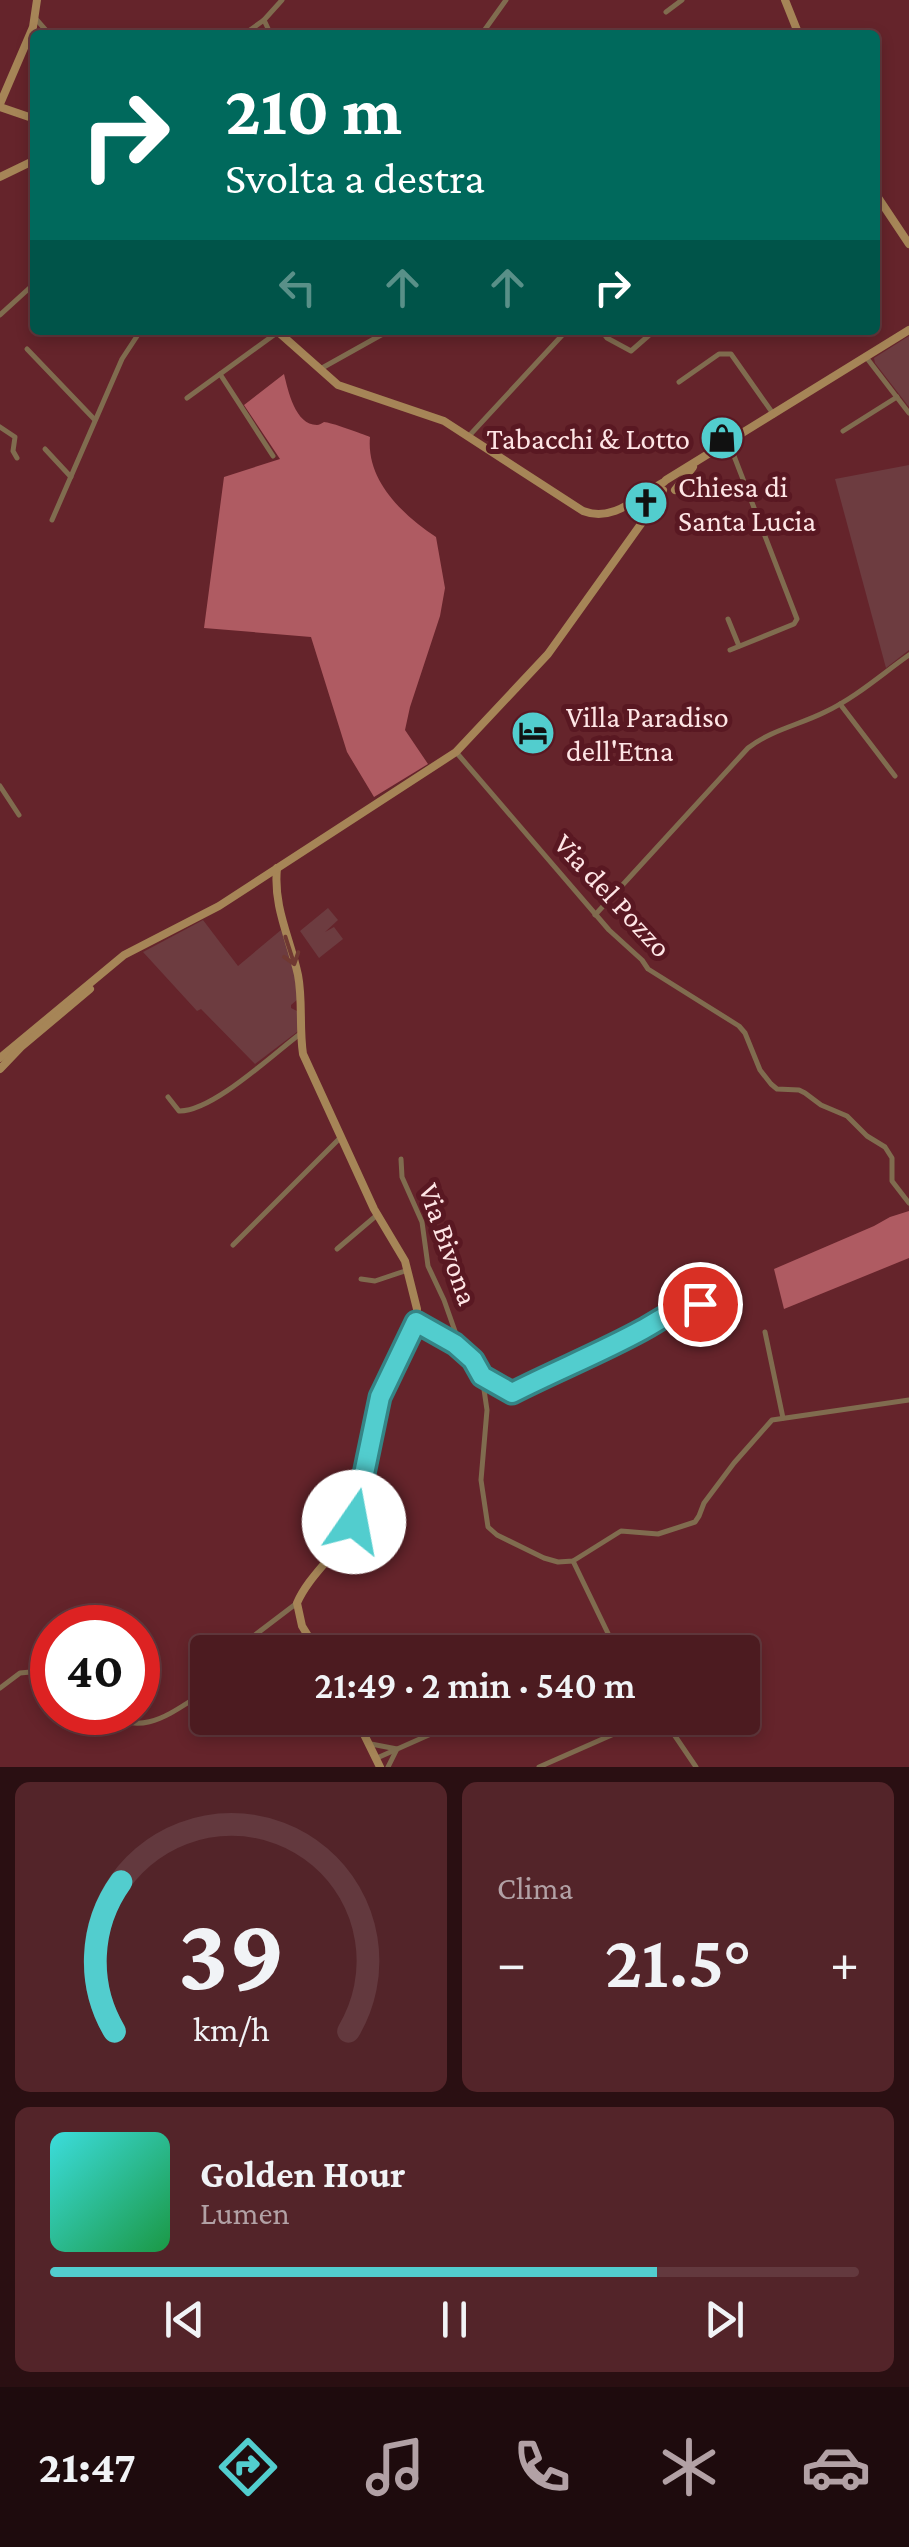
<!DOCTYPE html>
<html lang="it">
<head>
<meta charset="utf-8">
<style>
  body { margin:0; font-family:"Crimson Pro",serif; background:#532429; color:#f1f3f6; height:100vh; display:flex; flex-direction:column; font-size:38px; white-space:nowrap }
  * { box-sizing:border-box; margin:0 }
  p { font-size:32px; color:#b2a1a5 }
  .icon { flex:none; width:55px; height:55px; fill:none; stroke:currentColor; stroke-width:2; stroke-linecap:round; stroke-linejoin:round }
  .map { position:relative; height:1767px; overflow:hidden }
  .side { display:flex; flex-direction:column; gap:15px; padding:15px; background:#2a0f12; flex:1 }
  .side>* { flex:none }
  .hud { position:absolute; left:30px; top:30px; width:850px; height:305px; border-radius:10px; box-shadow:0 5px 15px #0003,0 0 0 2px #63393e; background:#00695c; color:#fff; overflow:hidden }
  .speed { position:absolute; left:30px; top:1605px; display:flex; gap:20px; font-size:50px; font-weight:700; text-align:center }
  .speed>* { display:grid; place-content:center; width:130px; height:130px; border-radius:50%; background:#4c1b20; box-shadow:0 5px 15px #0003,0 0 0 2px #63393e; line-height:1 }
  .speed .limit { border:15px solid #d22; background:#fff; color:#111 }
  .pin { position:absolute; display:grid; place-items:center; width:85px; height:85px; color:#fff; margin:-42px; border:5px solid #fff; border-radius:50%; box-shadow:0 2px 10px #0007 }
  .me { position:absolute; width:110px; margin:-55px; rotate:12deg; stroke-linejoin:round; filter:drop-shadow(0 0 8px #0008) }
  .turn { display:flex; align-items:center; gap:35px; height:210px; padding:0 30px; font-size:45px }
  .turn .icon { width:130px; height:130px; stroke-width:2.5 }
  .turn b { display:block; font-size:70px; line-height:85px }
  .lanes { display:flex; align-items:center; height:95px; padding:0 30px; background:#0003; justify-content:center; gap:50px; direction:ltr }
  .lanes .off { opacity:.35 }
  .big { font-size:75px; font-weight:600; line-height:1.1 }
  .side .tile { flex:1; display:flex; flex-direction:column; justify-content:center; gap:15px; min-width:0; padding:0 35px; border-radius:15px; background:#532429 }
  .side .dial { align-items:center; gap:0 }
  .dial svg { height:260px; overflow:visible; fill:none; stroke:#63393e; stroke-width:7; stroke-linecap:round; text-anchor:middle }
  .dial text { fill:#f1f3f6; stroke:none }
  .song { display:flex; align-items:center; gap:30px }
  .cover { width:120px; height:120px; border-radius:15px; background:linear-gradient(135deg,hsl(180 70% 55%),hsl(140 70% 35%)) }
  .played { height:10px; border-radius:5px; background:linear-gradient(90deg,#52cdce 75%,#63393e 75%) }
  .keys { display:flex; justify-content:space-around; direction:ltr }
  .heat { display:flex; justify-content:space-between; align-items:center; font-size:55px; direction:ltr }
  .side .tiles { flex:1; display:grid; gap:15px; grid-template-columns:1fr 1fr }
  .tile:last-child { grid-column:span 2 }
  .trip { position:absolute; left:190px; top:1635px; width:570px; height:100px; border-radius:10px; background:#4c1b20; box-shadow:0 5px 15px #0003,0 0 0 2px #63393e; font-weight:600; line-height:100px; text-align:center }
  .menu { display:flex; height:160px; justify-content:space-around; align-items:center; background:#1e0b0d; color:#b2a1a5 }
  .menu .icon { width:70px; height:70px }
  .menu .selected { color:#52cdce }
  .menu b { font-size:45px; color:#f1f3f6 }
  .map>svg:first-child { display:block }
  .green { fill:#6d3c40 }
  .forest { fill:#af5b62 }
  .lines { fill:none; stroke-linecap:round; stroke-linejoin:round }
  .street { stroke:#806c4f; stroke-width:5 }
  .secondary { stroke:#a68557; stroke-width:8 }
  .oneway { stroke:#703932 }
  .route-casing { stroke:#358586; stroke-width:25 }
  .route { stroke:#52cdce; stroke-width:18 }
  .labels { text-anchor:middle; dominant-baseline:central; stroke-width:10; stroke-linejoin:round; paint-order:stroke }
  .poi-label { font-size:30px; fill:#fee5e5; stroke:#591822; text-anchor:start }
  .street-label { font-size:30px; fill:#fee5e5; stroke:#591822 }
</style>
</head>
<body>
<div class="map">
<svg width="909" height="1767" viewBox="0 0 909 1767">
  <rect width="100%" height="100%" fill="#65242b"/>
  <g class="green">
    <polygon points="909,336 909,407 875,363 874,358"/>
    <polygon points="909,465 909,650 886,668 835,479"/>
    <polygon points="328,908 338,920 325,932 334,927 343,939 319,958 300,931"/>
    <polygon points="203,920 238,966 281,930 294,968 298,999 291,1005 291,1008 297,1011 297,1032 255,1064 201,1009 197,1011 143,952"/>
  </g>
  <g class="forest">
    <path d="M284,374C288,390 295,425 317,425C319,425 322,423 324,422C330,422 363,434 370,437C366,481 403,515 436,537L445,588L440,616L410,707L405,730L428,764L374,797L347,752L311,637L204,628L224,477L280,459L244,405Z"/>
    <polygon points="909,1211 909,1258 784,1309 774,1269 874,1226 890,1217"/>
  </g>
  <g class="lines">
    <g class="street">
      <polyline points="666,12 682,0"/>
      <polyline points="36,19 50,35"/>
      <polyline points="264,20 271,35"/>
      <polyline points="35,35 28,39 35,46"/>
      <polyline points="243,35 264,20 282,0"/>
      <polyline points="426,35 427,35"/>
      <polyline points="481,35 506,0"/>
      <polyline points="0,315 35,283"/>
      <polyline points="601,330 607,338 631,351 655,330"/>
      <polyline points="27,349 95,420"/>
      <polyline points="866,357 909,413"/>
      <polyline points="322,368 390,330"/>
      <polyline points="220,374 273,456"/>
      <polyline points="679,382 719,354 731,354 774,415"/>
      <polyline points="187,398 278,332"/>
      <polyline points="0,427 15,437 13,451 17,458"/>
      <polyline points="843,431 897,397"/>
      <polyline points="468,437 567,330"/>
      <polyline points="729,443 797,619 794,624 730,650"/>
      <polyline points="45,449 71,477"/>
      <polyline points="52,520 122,359 141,330"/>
      <polyline points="728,619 739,646"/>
      <polyline points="840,704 895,776"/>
      <polyline points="456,752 609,930 642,960 648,969 739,1026 745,1033 760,1070 771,1084 777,1089 799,1090 805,1093 821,1105 847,1116 867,1136 885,1147 892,1158 892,1181 909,1203"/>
      <polyline points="0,786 19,815"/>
      <path d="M595,915L748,748C771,730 799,725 825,712C855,698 882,674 909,655"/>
      <path d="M168,1097L179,1111C212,1112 272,1055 300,1034"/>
      <polyline points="401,1159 402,1177 422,1222 428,1266 444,1300 456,1334 451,1341"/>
      <polyline points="233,1245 340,1138"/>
      <polyline points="337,1249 377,1215"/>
      <polyline points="361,1279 375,1281 408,1270"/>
      <polyline points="416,1322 455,1343 473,1361 482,1376 487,1410 481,1480 488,1527 497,1535 544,1558 558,1562 573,1561 621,1531 658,1534 695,1522 699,1516 704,1503 734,1463 772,1420 909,1400"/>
      <polyline points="765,1332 783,1418"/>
      <polyline points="482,1376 512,1393 642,1330 688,1305 721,1300"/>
      <polyline points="573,1561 617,1652"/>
      <polyline points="241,1652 255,1635 297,1603"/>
      <polyline points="0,1688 20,1673 52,1670"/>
      <path d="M102,1712C145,1739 171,1712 208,1690"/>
      <polyline points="659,1718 673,1733 696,1767"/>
      <polyline points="371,1744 397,1749 388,1767"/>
      <polyline points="377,1758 467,1718"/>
      <polyline points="539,1767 648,1719"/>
    </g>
    <g class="secondary">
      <polyline points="785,0 799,35"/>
      <polyline points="0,104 33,27 37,0"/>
      <polyline points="0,107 35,119"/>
      <polyline points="33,154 35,149"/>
      <polyline points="0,177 35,160"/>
      <polyline points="875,193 909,244"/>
      <path d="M276,330L338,385L444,421L583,511C614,523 638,496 664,482"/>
      <polyline points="666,480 909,330"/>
      <polyline points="675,490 693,467"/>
      <path d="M277,868C273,907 290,938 298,975C303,1001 299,1028 303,1054L374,1209L405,1261L417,1309L416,1322L411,1335L380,1397L353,1522C340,1553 310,1573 297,1603L302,1626L318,1652"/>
      <polyline points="0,1058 124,955 219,906 456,752 548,654 656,503 663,490"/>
      <polyline points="0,1069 21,1047 90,989"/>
      <polyline points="356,1718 380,1767"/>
    </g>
  </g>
  <defs><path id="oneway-shaft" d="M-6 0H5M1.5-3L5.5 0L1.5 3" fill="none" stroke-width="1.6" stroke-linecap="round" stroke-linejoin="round" transform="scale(2.5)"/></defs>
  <use class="oneway" href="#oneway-shaft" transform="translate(290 951) rotate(72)"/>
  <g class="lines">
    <defs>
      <path id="route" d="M354,1522L380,1397L416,1322L455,1344L473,1360L482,1376L512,1393C555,1371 600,1353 642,1330C662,1319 678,1306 700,1304"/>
    </defs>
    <use href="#route" class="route-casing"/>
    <use href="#route" class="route"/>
  </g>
  <defs>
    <symbol id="shop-disc" viewBox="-11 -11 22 22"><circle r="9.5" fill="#52cdce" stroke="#591822"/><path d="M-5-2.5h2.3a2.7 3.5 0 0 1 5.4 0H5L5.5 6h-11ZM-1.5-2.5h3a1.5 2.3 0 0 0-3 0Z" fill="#111"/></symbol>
    <symbol id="church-disc" viewBox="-11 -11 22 22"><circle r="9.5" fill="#52cdce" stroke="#591822"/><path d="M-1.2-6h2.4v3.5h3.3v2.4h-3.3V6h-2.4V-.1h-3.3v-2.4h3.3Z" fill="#111"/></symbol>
    <symbol id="hotel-disc" viewBox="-11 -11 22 22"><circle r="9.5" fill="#52cdce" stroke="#591822"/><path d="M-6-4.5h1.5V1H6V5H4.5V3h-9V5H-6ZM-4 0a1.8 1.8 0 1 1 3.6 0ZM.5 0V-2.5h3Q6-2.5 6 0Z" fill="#111"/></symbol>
  </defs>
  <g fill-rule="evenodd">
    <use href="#shop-disc" x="697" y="413" width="50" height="50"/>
    <use href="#church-disc" x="621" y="478" width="50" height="50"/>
    <use href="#hotel-disc" x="508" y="708" width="50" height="50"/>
  </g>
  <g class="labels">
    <g class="poi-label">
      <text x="690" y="438" text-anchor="end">Tabacchi &amp; Lotto</text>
      <text x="678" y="486">Chiesa di<tspan x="678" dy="34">Santa Lucia</tspan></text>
      <text x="566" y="716">Villa Paradiso<tspan x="566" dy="34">dell'Etna</tspan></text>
    </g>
    <g class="street-label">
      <text transform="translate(613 895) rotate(47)">Via del Pozzo</text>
      <text transform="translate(449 1244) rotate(71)">Via Bivona</text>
    </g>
  </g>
</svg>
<div class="speed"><div class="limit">40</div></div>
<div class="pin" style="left:700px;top:1304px;background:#d93025"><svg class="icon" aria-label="arrive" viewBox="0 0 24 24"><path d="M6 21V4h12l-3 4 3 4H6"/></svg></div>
<svg class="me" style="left:354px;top:1522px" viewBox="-20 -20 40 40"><circle r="19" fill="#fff"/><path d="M0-13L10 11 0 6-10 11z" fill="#52cdce"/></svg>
<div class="trip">21:49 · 2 min · 540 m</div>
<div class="hud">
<div class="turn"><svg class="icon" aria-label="right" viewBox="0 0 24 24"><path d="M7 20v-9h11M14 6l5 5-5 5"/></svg><div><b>210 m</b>Svolta a destra</div></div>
<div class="lanes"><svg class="icon off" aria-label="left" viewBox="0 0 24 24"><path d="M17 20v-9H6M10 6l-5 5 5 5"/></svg><svg class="icon off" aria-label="ahead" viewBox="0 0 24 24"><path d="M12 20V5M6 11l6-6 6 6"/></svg><svg class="icon off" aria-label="ahead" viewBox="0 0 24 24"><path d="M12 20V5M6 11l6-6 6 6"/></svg><svg class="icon" aria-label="right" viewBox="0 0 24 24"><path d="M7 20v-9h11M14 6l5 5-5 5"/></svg></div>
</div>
</div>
<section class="side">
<div class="tiles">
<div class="tile dial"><svg viewBox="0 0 100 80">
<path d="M14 69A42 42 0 1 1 86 69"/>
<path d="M14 69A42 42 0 0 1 16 23" stroke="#52cdce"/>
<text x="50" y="56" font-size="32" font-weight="700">39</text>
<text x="50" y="72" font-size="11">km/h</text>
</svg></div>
<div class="tile"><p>Clima</p>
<div class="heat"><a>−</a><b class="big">21.5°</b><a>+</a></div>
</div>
<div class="tile">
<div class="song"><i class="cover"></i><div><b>Golden Hour</b><p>Lumen</p></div></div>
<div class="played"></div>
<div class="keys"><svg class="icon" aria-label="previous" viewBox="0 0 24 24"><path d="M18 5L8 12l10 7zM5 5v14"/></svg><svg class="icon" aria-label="pause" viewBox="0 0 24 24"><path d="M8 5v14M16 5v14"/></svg><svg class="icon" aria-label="next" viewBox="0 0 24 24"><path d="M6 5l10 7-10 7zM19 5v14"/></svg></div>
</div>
</div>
</section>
<nav class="menu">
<b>21:47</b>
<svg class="icon selected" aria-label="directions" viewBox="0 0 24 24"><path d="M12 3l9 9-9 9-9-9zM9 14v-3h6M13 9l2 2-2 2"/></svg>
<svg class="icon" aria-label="music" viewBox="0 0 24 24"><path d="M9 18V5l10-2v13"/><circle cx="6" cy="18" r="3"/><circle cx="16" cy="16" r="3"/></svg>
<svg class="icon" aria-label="phone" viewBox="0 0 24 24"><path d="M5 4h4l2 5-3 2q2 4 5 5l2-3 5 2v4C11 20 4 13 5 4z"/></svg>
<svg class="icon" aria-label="climate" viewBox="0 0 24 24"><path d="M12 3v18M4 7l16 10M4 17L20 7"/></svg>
<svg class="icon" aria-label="car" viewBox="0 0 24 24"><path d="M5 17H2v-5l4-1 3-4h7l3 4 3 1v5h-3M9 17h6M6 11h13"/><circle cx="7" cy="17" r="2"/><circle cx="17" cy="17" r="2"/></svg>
</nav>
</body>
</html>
